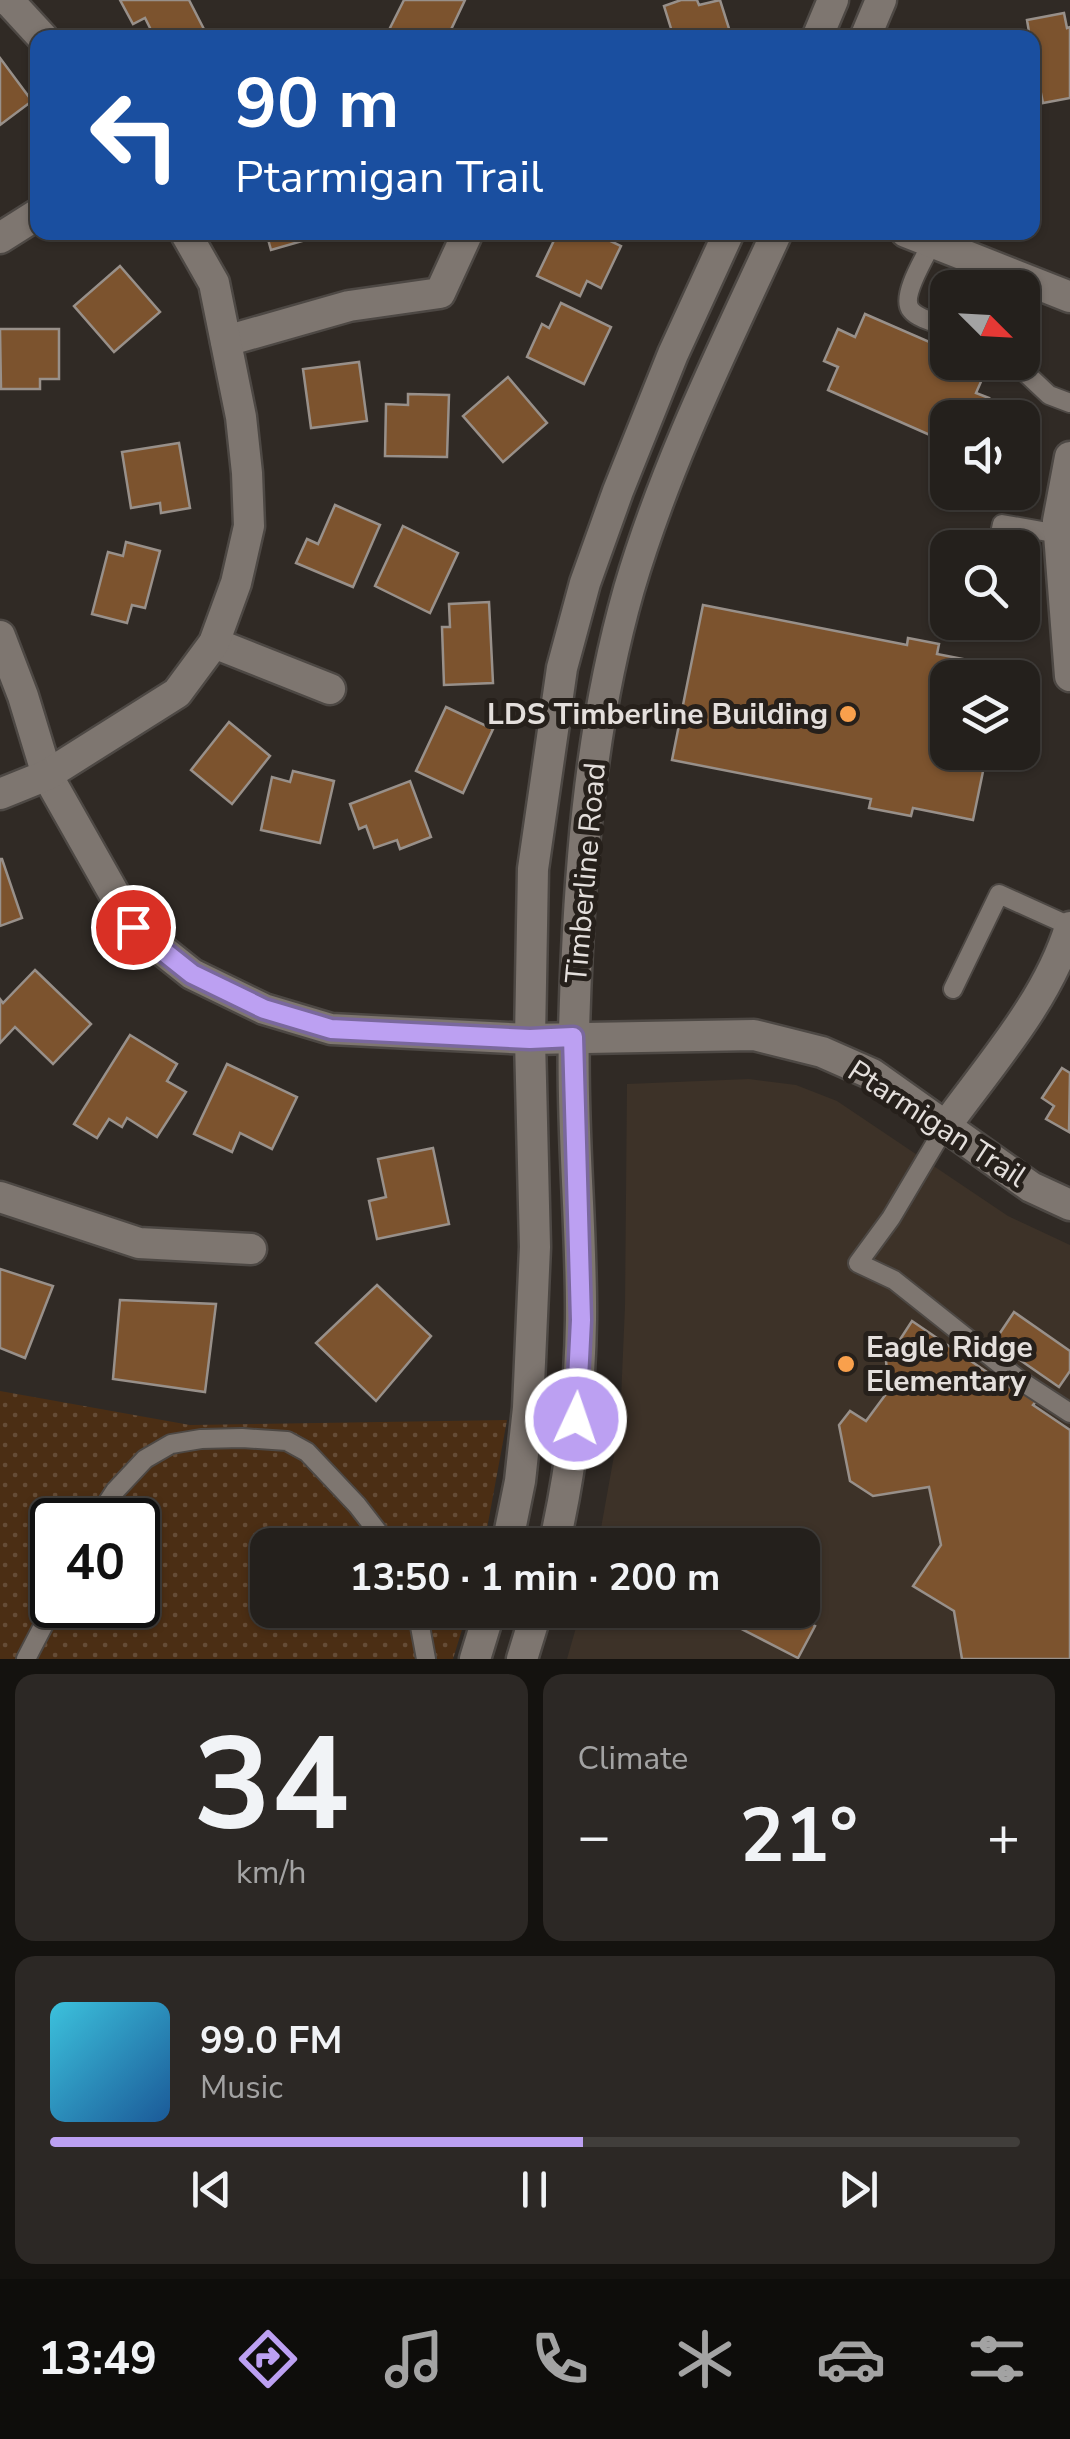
<!DOCTYPE html>
<html lang="en">
<head>
<meta charset="utf-8">
<style>
  body { margin:0; font-family:"Nunito Sans",sans-serif; background:#2c2825; color:#f1f3f6; height:100vh; display:flex; flex-direction:column; font-size:38px; white-space:nowrap }
  * { box-sizing:border-box; margin:0 }
  p { font-size:32px; color:#a3a3a3 }
  .icon { flex:none; width:55px; height:55px; fill:none; stroke:currentColor; stroke-width:2; stroke-linecap:round; stroke-linejoin:round }
  .map { position:relative; height:1659px; overflow:hidden }
  .drawer { display:flex; flex-direction:column; gap:15px; padding:15px; background:#14120f; flex:1 }
  .drawer>* { flex:none }
  .top-card { position:absolute; left:30px; top:30px; width:1010px; height:210px; border-radius:20px; box-shadow:0 2px 8px #0004,0 0 0 2px #413e3b; background:#1a4fa0; color:#fff; overflow:hidden }
  .needle { width:65px; rotate:114deg }
  .tools { position:absolute; left:930px; top:270px; display:grid; gap:20px }
  .tools a { display:grid; place-items:center; width:110px; height:110px; border-radius:20px; background:#24201c; box-shadow:0 2px 8px #0004,0 0 0 2px #413e3b; font-size:50px }
  .speed { position:absolute; left:30px; top:1498px; display:flex; gap:20px; font-size:50px; font-weight:700; text-align:center }
  .speed>* { display:grid; place-content:center; width:130px; height:130px; border-radius:50%; background:#24201c; box-shadow:0 2px 8px #0004,0 0 0 2px #413e3b; line-height:1 }
  .speed .limit { border:5px solid #111; border-radius:15px; background:#fff; color:#111 }
  .pin { position:absolute; display:grid; place-items:center; width:85px; height:85px; color:#fff; margin:-42px; border:5px solid #fff; border-radius:50%; box-shadow:0 2px 10px #0007 }
  .me { position:absolute; width:110px; margin:-55px; rotate:3deg; stroke-linejoin:round; filter:drop-shadow(0 0 8px #0008) }
  .turn { display:flex; align-items:center; gap:35px; height:210px; padding:0 40px; font-size:45px }
  .turn .icon { width:130px; height:130px; stroke-width:2.5 }
  .turn b { display:block; font-size:70px; line-height:85px }
  .big { font-size:75px; font-weight:700; line-height:1.1 }
  .drawer .tile { flex:1; display:flex; flex-direction:column; justify-content:center; gap:15px; min-width:0; padding:0 35px; border-radius:20px; background:#2c2825 }
  .drawer .dial { align-items:center; gap:0 }
  .dial b { font-size:130px; line-height:1 }
  .song { display:flex; align-items:center; gap:30px }
  .cover { width:120px; height:120px; border-radius:15px; background:linear-gradient(135deg,hsl(190 70% 55%),hsl(210 70% 35%)) }
  .played { height:10px; border-radius:5px; background:linear-gradient(90deg,#bca0f2 55%,#413e3b 55%) }
  .keys { display:flex; justify-content:space-around; direction:ltr }
  .heat { display:flex; justify-content:space-between; align-items:center; font-size:55px; direction:ltr }
  .drawer .tiles { flex:1; display:grid; gap:15px; grid-template-columns:1fr 1fr }
  .tile:last-child { grid-column:span 2 }
  .trip { position:absolute; left:250px; top:1528px; width:570px; height:100px; border-radius:20px; background:#24201c; box-shadow:0 2px 8px #0004,0 0 0 2px #413e3b; font-weight:700; line-height:100px; text-align:center }
  .tabs { display:flex; height:160px; justify-content:space-around; align-items:center; background:#0e0d0b; color:#a3a3a3 }
  .tabs .icon { width:70px; height:70px }
  .tabs .active { color:#bca0f2 }
  .tabs b { font-size:45px; color:#f1f3f6 }
  .map>svg:first-child { display:block }
  .built { fill:#3d3228 }
  .grass { fill:url(#grass-dots); fill-rule:evenodd }
  .building { fill:#7c532e; stroke:#98908a; stroke-width:2.5 }
  .lines { fill:none; stroke-linecap:round; stroke-linejoin:round }
  .service-casing { stroke:#4d4844; stroke-width:22 }
  .minor-casing { stroke:#4d4844; stroke-width:35 }
  .tertiary-casing { stroke:#4d4844; stroke-width:35 }
  .service { stroke:#7e7670; stroke-width:18 }
  .minor { stroke:#7e7670; stroke-width:30 }
  .tertiary { stroke:#7e7670; stroke-width:30 }
  .route-casing { stroke:#7a689d; stroke-width:25 }
  .route { stroke:#bca0f2; stroke-width:18 }
  .poi-dot { fill:#f9a04c; stroke:#26201b; stroke-width:4 }
  .labels { text-anchor:middle; dominant-baseline:central; stroke-width:10; stroke-linejoin:round; paint-order:stroke }
  .poi-label { font-size:30px; font-weight:bold; fill:#e4dfdc; stroke:#26201b; text-anchor:end }
  .street-label { font-size:30px; fill:#e4dfdc; stroke:#26201b }
</style>
</head>
<body>
<div class="map">
<svg width="1070" height="1659" viewBox="0 0 1070 1659">
  <defs>
    <pattern id="grass-dots" width="8" height="8" patternUnits="userSpaceOnUse" patternTransform="scale(2.5)"><rect width="8" height="8" fill="#4b2e14"/><path d="M2 2h.1M6 6h.1" fill="none" stroke="#654c36" stroke-width="1.8" stroke-linecap="round"/></pattern>
  </defs>
  <rect width="100%" height="100%" fill="#302a25"/>
  <polygon class="built" points="749,1079 796,1085 837,1101 1008,1216 1070,1245 1070,1659 567,1659 581,1610 802,1610 802,1545 598,1545 620,1422 625,1306 627,1084"/>
  <path class="grass" d="M0,1391L190,1425L507,1420L484,1545H268V1610H468L453,1659H0ZM52,1520H138V1605H52Z"/>
  <g class="building">
    <polygon points="120,0 189,0 208,37 155,38 145,18 133,24"/>
    <polygon points="404,0 465,0 447,38 436,33 433,38 405,38 389,30"/>
    <polygon points="681,0 697,0 699,5 720,0 732,38 674,38 664,6"/>
    <polygon points="1064,13 1067,28 1070,27 1070,98 1043,103 1032,50 1032,38 1030,38 1027,20"/>
    <polygon points="0,58 32,101 0,125"/>
    <polygon points="266,232 330,232 330,233 271,250"/>
    <polygon points="558,232 592,232 621,246 601,288 587,281 580,296 537,276"/>
    <polygon points="120,266 160,312 114,352 74,306"/>
    <polygon points="561,303 611,327 584,384 527,357 542,324 549,328"/>
    <polygon points="865,314 948,350 948,362 975,362 987,368 976,393 989,398 980,418 948,418 948,443 828,390 838,367 824,361 838,329 855,337"/>
    <polygon points="0,329 59,329 59,379 40,379 40,389 1,389"/>
    <polygon points="359,362 367,421 311,428 303,369"/>
    <polygon points="508,377 547,423 503,462 463,416"/>
    <polygon points="408,394 449,395 447,457 385,456 386,404 408,405"/>
    <polygon points="179,443 190,508 161,513 160,503 131,508 122,452"/>
    <polygon points="335,505 380,525 353,587 296,563 307,539 318,544"/>
    <polygon points="403,526 458,553 430,613 375,586"/>
    <polygon points="126,542 160,551 145,608 132,605 127,623 92,614 108,552 123,556"/>
    <polygon points="489,602 493,683 444,685 442,627 450,627 449,604"/>
    <polygon points="703,605 907,645 908,638 939,644 937,654 1004,667 1002,678 948,678 948,752 987,752 973,820 913,808 911,816 869,808 871,799 672,760"/>
    <polygon points="446,707 493,729 463,793 416,771"/>
    <polygon points="229,722 270,756 232,804 191,770"/>
    <polygon points="293,771 334,781 320,843 261,830 272,777 290,782"/>
    <polygon points="410,781 431,837 400,849 397,840 374,848 366,826 359,829 350,804"/>
    <polygon points="0,859 2,859 22,918 0,926"/>
    <polygon points="35,970 91,1024 53,1064 15,1027 0,1043 0,999 3,1003"/>
    <polygon points="130,1035 177,1064 167,1081 186,1092 157,1137 127,1118 122,1127 109,1119 97,1138 74,1124"/>
    <polygon points="227,1064 297,1097 272,1149 240,1133 232,1152 194,1134"/>
    <polygon points="1062,1068 1070,1073 1069,1132 1046,1119 1054,1106 1042,1098"/>
    <polygon points="433,1148 449,1224 377,1239 369,1201 386,1197 378,1159"/>
    <polygon points="0,1269 53,1286 25,1358 0,1348"/>
    <polygon points="377,1285 431,1336 376,1401 316,1343"/>
    <polygon points="120,1300 216,1304 205,1392 113,1379"/>
    <polygon points="1014,1312 1070,1351 1070,1371 1059,1387 994,1342"/>
    <polygon points="912,1321 1009,1387 1012,1382 1038,1399 1033,1405 1070,1430 1070,1659 962,1659 954,1611 913,1586 941,1545 929,1487 873,1496 850,1481 839,1425 850,1411 866,1421 889,1390 886,1361"/>
    <polygon points="732,1610 783,1610 815,1626 798,1658 726,1621"/>
  </g>
  <g class="lines">
    <defs>
      <g id="service">
        <path d="M932,243C925,257 900,297 911,310C918,319 937,323 948,327"/>
        <polyline points="1014,362 1049,395 1070,403"/>
        <polyline points="997,548 1002,524 1059,534"/>
        <polyline points="953,989 999,894 1070,926"/>
        <polyline points="945,1127 891,1218 858,1263 894,1280 1021,1381 1070,1413"/>
        <polyline points="96,1520 115,1491 145,1459 171,1444 201,1439 242,1438 287,1441 307,1452 357,1505 388,1545"/>
        <polyline points="417,1610 426,1659"/>
        <polyline points="26,1659 54,1605"/>
      </g>
      <g id="minor">
        <polyline points="8,0 43,38"/>
        <polyline points="906,232 1070,297"/>
        <polyline points="0,238 38,214"/>
        <polyline points="226,341 349,306 440,293 468,232"/>
        <polyline points="1070,457 1058,521 1070,676"/>
        <polyline points="0,636 23,696 47,775 133,927 192,974 264,1009 331,1029 530,1039 754,1035 822,1052 872,1074 1031,1187 1070,1205"/>
        <polyline points="214,643 330,689"/>
        <polyline points="0,794 47,775 177,693 214,643 236,583 249,526 247,473 241,417 214,283 185,232"/>
        <path d="M945,1127C989,1066 1048,1000 1070,927"/>
        <polyline points="0,1197 139,1243 251,1249"/>
      </g>
      <g id="tertiary">
        <polyline points="817,38 833,0"/>
        <polyline points="865,38 881,0"/>
        <polyline points="507,1545 520,1481 528,1408 535,1247 530,1039 533,869 562,668 585,583 618,491 673,354 729,232"/>
        <path d="M554,1545C571,1471 580,1395 581,1320C582,1224 571,1128 574,1032C578,883 588,733 629,589C665,466 723,349 777,232"/>
        <polyline points="475,1659 490,1610"/>
        <polyline points="522,1659 537,1610"/>
      </g>
    </defs>
    <use href="#service" class="service-casing"/>
    <use href="#minor" class="minor-casing"/>
    <use href="#tertiary" class="tertiary-casing"/>
    <use href="#service" class="service"/>
    <use href="#minor" class="minor"/>
    <use href="#tertiary" class="tertiary"/>
  </g>
  <g class="lines">
    <defs>
      <polyline id="route" points="133,927 192,974 264,1009 331,1029 530,1039 573,1037 581,1320 576,1419"/>
    </defs>
    <use href="#route" class="route-casing"/>
    <use href="#route" class="route"/>
  </g>
  <g class="poi-dot">
    <circle cx="848" cy="714" r="10"/>
    <circle cx="846" cy="1364" r="10"/>
  </g>
  <g class="labels">
    <g class="poi-label">
      <text x="828" y="714">LDS Timberline Building</text>
      <text x="866" y="1347" text-anchor="start">Eagle Ridge<tspan x="866" dy="34">Elementary</tspan></text>
    </g>
    <g class="street-label">
      <text transform="translate(586 873) rotate(-85)">Timberline Road</text>
      <text transform="translate(937 1124) rotate(33)">Ptarmigan Trail</text>
    </g>
  </g>
</svg>
<div class="tools">
<a><svg class="needle" viewBox="-14 -14 28 28"><path d="M0-13l5 13h-10z" fill="#e53935"/><path d="M0 13l5-13h-10z" fill="#a3a3a3"/></svg></a>
<a><svg class="icon" aria-label="sound" viewBox="0 0 24 24"><path d="M4 9h4l5-4v14l-5-4H4zM17 9q2 3 0 6"/></svg></a>
<a><svg class="icon" aria-label="search" viewBox="0 0 24 24"><circle cx="10" cy="10" r="6"/><path d="M15 15l6 6"/></svg></a>
<a><svg class="icon" aria-label="layers" viewBox="0 0 24 24"><path d="M12 4l9 5-9 5-9-5zM3 14l9 5 9-5"/></svg></a>
</div>
<div class="speed"><div class="limit">40</div></div>
<div class="pin" style="left:133px;top:927px;background:#d93025"><svg class="icon" aria-label="arrive" viewBox="0 0 24 24"><path d="M6 21V4h12l-3 4 3 4H6"/></svg></div>
<svg class="me" style="left:576px;top:1419px" viewBox="-20 -20 40 40"><circle r="17" fill="#bca0f2" stroke="#fff" stroke-width="3"/><path d="M0-11L8 9 0 5-8 9z" fill="#fff"/></svg>
<div class="trip">13:50 · 1 min · 200 m</div>
<div class="top-card">
<div class="turn"><svg class="icon" aria-label="left" viewBox="0 0 24 24"><path d="M17 20v-9H6M10 6l-5 5 5 5"/></svg><div><b>90 m</b>Ptarmigan Trail</div></div>
</div>
</div>
<section class="drawer">
<div class="tiles">
<div class="tile dial"><b>34</b><p>km/h</p></div>
<div class="tile"><p>Climate</p>
<div class="heat"><a>−</a><b class="big">21°</b><a>+</a></div>
</div>
<div class="tile">
<div class="song"><i class="cover"></i><div><b>99.0 FM</b><p>Music</p></div></div>
<div class="played"></div>
<div class="keys"><svg class="icon" aria-label="previous" viewBox="0 0 24 24"><path d="M18 5L8 12l10 7zM5 5v14"/></svg><svg class="icon" aria-label="pause" viewBox="0 0 24 24"><path d="M8 5v14M16 5v14"/></svg><svg class="icon" aria-label="next" viewBox="0 0 24 24"><path d="M6 5l10 7-10 7zM19 5v14"/></svg></div>
</div>
</div>
</section>
<nav class="tabs">
<b>13:49</b>
<svg class="icon active" aria-label="directions" viewBox="0 0 24 24"><path d="M12 3l9 9-9 9-9-9zM9 14v-3h6M13 9l2 2-2 2"/></svg>
<svg class="icon" aria-label="music" viewBox="0 0 24 24"><path d="M9 18V5l10-2v13"/><circle cx="6" cy="18" r="3"/><circle cx="16" cy="16" r="3"/></svg>
<svg class="icon" aria-label="phone" viewBox="0 0 24 24"><path d="M5 4h4l2 5-3 2q2 4 5 5l2-3 5 2v4C11 20 4 13 5 4z"/></svg>
<svg class="icon" aria-label="climate" viewBox="0 0 24 24"><path d="M12 3v18M4 7l16 10M4 17L20 7"/></svg>
<svg class="icon" aria-label="car" viewBox="0 0 24 24"><path d="M5 17H2v-5l4-1 3-4h7l3 4 3 1v5h-3M9 17h6M6 11h13"/><circle cx="7" cy="17" r="2"/><circle cx="17" cy="17" r="2"/></svg>
<svg class="icon" aria-label="filters" viewBox="0 0 24 24"><path d="M4 7h16M4 17h16"/><circle cx="9" cy="7" r="2"/><circle cx="15" cy="17" r="2"/></svg>
</nav>
</body>
</html>
